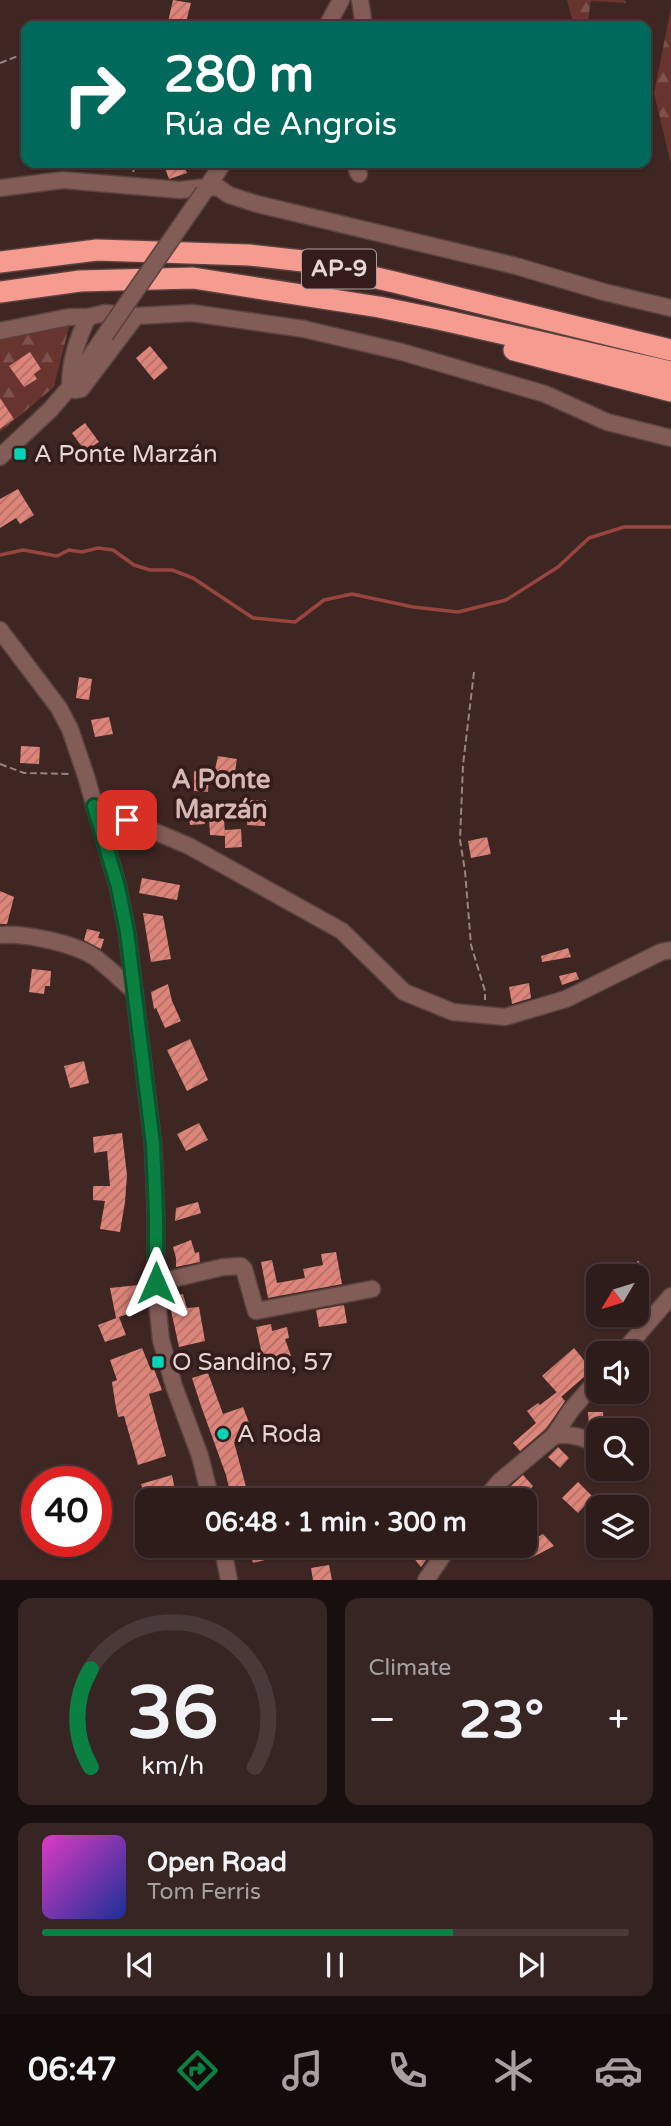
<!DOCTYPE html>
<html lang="en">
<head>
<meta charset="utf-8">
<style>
  body { margin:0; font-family:"Varela Round",sans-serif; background:#362523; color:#f1f3f6; height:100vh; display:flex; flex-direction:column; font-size:26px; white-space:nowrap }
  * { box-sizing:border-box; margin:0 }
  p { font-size:23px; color:#a7a1a2 }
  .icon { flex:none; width:38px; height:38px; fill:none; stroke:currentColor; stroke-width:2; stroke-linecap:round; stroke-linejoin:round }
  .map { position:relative; height:1580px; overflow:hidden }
  .sheet { display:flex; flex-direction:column; gap:18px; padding:18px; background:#190f0e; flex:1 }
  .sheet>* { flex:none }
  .hud { position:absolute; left:21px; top:21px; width:630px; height:147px; border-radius:14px; box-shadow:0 2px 5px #0004,0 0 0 2px #493a39; background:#00695c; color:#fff; overflow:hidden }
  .needle { width:46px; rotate:232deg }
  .tools { position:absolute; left:586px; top:1264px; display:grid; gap:14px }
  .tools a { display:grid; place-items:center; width:63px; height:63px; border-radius:14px; background:#2e1c1a; box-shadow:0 2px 5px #0004,0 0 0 2px #493a39; font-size:35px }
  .speed { position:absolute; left:21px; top:1466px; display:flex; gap:14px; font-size:35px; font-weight:700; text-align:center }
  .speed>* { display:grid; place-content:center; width:91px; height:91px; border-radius:50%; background:#2e1c1a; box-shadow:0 2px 5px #0004,0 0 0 2px #493a39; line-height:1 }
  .speed .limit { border:10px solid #d22; background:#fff; color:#111 }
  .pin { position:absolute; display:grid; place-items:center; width:60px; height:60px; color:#fff; margin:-30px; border-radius:14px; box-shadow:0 4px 10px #0006 }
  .me { position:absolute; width:77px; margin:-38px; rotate:0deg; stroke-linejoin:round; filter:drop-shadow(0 0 5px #0008) }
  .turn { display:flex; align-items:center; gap:24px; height:147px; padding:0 28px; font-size:32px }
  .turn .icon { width:91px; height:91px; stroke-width:2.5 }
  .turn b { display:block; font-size:49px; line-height:60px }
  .big { font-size:52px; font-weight:700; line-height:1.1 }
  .sheet .card { flex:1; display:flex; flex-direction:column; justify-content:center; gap:10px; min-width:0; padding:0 24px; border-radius:14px; background:#362523 }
  .sheet .dial { align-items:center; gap:0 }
  .dial svg { height:182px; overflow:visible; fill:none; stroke:#493a39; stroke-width:7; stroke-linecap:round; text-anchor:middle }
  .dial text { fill:#f1f3f6; stroke:none }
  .song { display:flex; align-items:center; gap:21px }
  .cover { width:84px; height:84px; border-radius:10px; background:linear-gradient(135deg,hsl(310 70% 55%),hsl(230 70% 35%)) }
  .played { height:7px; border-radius:4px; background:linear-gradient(90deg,#0b8043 70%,#493a39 70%) }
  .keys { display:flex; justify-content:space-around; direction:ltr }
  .heat { display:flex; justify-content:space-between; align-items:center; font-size:38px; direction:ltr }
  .sheet .tiles { flex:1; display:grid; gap:18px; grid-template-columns:1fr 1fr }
  .card:last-child { grid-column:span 2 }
  .trip { position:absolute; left:135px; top:1488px; width:402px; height:70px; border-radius:14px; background:#2e1c1a; box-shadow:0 2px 5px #0004,0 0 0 2px #493a39; font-weight:700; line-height:70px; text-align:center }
  .menu { display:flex; height:112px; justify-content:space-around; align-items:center; background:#120b0a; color:#a7a1a2 }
  .menu .icon { width:49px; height:49px }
  .menu .active { color:#0b8043 }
  .menu b { font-size:32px; color:#f1f3f6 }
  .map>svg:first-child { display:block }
  .forest { fill:url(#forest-firs) }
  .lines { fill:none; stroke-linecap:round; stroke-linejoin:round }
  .stream { stroke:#97453d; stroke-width:3.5 }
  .building { fill:url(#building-hatch) }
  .minor-casing { stroke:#59423f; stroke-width:19 }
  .highway-casing { stroke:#59423f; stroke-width:24 }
  .path { stroke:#988482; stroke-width:2; stroke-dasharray:7 3.5; stroke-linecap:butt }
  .minor { stroke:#825c57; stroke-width:16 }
  .highway { stroke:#f69b90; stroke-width:21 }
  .minor-bridge-casing { stroke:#59423f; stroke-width:19; stroke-linecap:butt }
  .minor-bridge { stroke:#825c57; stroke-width:16 }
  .route-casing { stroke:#07532c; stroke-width:18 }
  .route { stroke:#0b8043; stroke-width:12 }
  .poi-dot { fill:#03d5b6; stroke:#331c1a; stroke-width:2.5 }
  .labels { text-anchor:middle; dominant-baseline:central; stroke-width:7; stroke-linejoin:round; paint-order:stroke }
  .shield { fill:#331c1a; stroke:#b09e9c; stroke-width:2 }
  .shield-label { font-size:23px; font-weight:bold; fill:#e6d6d4 }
  .poi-label { font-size:24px; fill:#e6d6d4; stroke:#331c1a; text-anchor:start }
  .neighbourhood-label { font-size:26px; font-weight:bold; fill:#d7b8b3; stroke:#331c1a }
</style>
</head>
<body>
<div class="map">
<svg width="671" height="1580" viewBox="0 0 671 1580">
  <defs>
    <pattern id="forest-firs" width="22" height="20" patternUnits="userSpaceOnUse" patternTransform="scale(1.75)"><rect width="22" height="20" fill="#68342f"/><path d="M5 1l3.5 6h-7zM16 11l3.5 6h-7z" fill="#7e514c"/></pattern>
    <pattern id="building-hatch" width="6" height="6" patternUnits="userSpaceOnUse" patternTransform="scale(1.75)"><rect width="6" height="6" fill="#de857a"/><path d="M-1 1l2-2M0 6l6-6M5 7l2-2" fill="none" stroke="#b07069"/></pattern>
  </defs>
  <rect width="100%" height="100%" fill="#3e2623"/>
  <g class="forest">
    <polygon points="567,0 625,0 626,3 591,1 587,26 574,26"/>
    <polygon points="671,8 671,164 654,93"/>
    <polygon points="71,319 54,387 0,432 0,334"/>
  </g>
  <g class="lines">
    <polyline class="stream" points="0,555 23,550 57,556 69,550 82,552 98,548 113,550 134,565 150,570 172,570 193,578 253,618 295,622 324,600 352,594 413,607 458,612 506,600 558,567 589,538 624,527 671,527"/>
  </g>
  <g class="building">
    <polygon points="173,0 191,3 185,26 168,22"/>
    <polygon points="163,163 183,163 187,173 169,179"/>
    <polygon points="150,346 168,368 154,380 136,358"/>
    <polygon points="30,352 41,369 34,374 37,379 24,387 9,366"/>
    <polygon points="0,398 14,419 0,429"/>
    <polygon points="85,423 99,442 85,451 72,433"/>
    <polygon points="18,489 34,515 20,524 16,518 0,528 0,499"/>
    <polygon points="79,677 92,679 89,700 76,698"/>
    <polygon points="109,717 113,734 95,737 91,720"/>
    <polygon points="21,746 40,747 39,764 20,763"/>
    <polygon points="218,756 237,759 234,778 214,774"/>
    <polygon points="194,771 209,771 208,792 194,791"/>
    <polygon points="248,800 266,800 265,826 247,825"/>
    <polygon points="201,801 205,824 190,825 187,804"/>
    <polygon points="209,817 224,817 225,836 210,835"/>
    <polygon points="241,829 242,847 225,848 225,830"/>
    <polygon points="487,837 491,854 471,858 468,841"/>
    <polygon points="142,878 180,885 177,900 139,893"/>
    <polygon points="0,891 14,897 7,924 0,924"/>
    <polygon points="143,913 163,916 171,959 151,962"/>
    <polygon points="87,929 100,932 98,938 104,939 101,949 84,940"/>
    <polygon points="568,948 571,957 542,962 541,956"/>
    <polygon points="32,969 51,971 50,986 45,986 44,994 29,992"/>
    <polygon points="576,972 579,979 562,985 559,976"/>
    <polygon points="529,983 531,998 512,1004 509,987"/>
    <polygon points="168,984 172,1001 181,1021 165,1028 156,1008 154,1009 151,992"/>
    <polygon points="190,1039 208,1080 187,1091 167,1050"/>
    <polygon points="84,1061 89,1083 70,1088 64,1066"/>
    <polygon points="199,1123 208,1140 186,1151 177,1134"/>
    <polygon points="122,1133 127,1175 125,1202 120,1232 100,1229 105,1201 93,1200 93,1186 110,1186 107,1151 94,1153 93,1137"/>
    <polygon points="198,1202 201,1213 175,1221 176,1208"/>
    <polygon points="191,1240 195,1253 199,1252 200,1262 176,1267 176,1258 173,1247"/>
    <polygon points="336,1252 342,1284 268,1298 261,1262 272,1260 277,1283 305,1278 303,1269 323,1265 321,1254"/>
    <polygon points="637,1261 639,1261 650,1295 637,1296"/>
    <polygon points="138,1285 140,1310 116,1318 110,1288"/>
    <polygon points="183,1294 187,1308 199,1307 205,1341 179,1347 168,1297"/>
    <polygon points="344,1305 347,1323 319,1327 316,1310"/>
    <polygon points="119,1317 126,1335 105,1342 98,1325"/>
    <polygon points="271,1324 272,1331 287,1327 289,1338 285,1339 291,1356 259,1367 254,1353 261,1350 256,1327"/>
    <polygon points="142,1348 151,1370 154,1369 162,1390 149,1394 166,1456 138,1465 124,1416 118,1417 115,1402 112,1382 117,1380 110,1360"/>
    <polygon points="574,1348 592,1370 561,1397 542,1376"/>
    <polygon points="208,1373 223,1414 243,1407 248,1420 253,1436 234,1442 249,1498 232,1500 226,1475 201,1406 192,1378"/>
    <polygon points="557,1392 565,1401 546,1429 520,1451 513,1443 536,1423 527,1411 538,1403 540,1405"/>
    <polygon points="588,1412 603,1412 604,1430 589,1429"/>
    <polygon points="558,1447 569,1458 560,1468 548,1457"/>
    <polygon points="172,1475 177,1500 146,1500 141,1484"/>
    <polygon points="523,1475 533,1486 520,1500 510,1500 503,1493"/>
    <polygon points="578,1482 593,1497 578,1513 562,1498"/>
    <polygon points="543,1534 554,1546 529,1559 522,1546"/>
    <polygon points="413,1545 437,1545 421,1567 407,1550"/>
    <polygon points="274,1546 277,1557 253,1563 250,1552"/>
    <polygon points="329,1565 332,1580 313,1580 311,1568"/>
  </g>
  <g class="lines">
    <defs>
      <g id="minor">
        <polyline points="360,0 364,26"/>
        <polyline points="327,26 341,0"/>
        <polyline points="358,163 357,170 359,174"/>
        <polyline points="0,188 63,180 180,190 208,187 219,188 229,195 257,204 516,266 604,292 671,308"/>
        <polyline points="204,192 223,163"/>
        <polyline points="0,331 69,317 88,317"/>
        <path d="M70,387C70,361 77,340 88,317L105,313L136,316L192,313L304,329L402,352L545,394L607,422L671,438"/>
        <polyline points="71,387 75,390 81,389 136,316"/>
        <polyline points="0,457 50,410 70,387 105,335"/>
        <polyline points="0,630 59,708 70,729 86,776 118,887 127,932 153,1144 156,1215 156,1291 161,1340 174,1386 200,1456 211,1500"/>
        <polyline points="94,806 189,846 342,931 404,992 453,1012 505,1017 566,999 661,952 671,950"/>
        <path d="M0,935C26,933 74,943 96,958C109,968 121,980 134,991"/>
        <polyline points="156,1283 223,1267 241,1266 244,1269 256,1311 372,1289"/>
        <polyline points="622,1353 671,1296"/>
        <path d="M554,1436C567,1433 589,1437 598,1447"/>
        <polyline points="484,1500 499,1482 554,1436 571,1410 598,1379"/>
        <polyline points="222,1545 229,1580"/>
        <polyline points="426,1580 450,1545"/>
      </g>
      <g id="highway">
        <polyline points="0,262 97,250 249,255 303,261 394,282 671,350"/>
        <polyline points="0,292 80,281 193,278 379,307 443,320 671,372"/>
        <polyline points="514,350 671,391"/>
      </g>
    </defs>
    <use href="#minor" class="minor-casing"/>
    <use href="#highway" class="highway-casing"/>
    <g class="path">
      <polyline points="0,63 18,56 26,58"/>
      <polyline points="133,172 136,163"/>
      <polyline points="474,672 463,765 460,840 465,871 471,945 485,991 485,1000"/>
      <polyline points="0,764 24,773 71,774"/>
    </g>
    <use href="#minor" class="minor"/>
    <use href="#highway" class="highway"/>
    <defs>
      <polyline id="minor-bridge" points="105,335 204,192"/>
    </defs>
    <use href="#minor-bridge" class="minor-bridge-casing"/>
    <use href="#minor-bridge" class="minor-bridge"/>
  </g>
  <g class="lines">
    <defs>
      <polyline id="route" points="127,820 94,806 118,887 127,932 153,1144 156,1215 156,1283"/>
    </defs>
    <use href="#route" class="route-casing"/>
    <use href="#route" class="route"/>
  </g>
  <g class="poi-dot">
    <rect x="13" y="447" width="14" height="14" rx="3.5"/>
    <rect x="151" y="1355" width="14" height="14" rx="3.5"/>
    <circle cx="223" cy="1434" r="7"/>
  </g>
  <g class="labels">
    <rect class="shield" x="302" y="249.5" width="74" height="39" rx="5"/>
    <g class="shield-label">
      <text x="339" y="269">AP-9</text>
    </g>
    <g class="poi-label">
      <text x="34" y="454">A Ponte Marzán</text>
      <text x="172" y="1362">O Sandino, 57</text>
      <text x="237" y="1434">A Roda</text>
    </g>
    <g class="neighbourhood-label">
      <text x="221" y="779">A Ponte<tspan x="221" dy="30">Marzán</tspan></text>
    </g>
  </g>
</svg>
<div class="tools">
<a><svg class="needle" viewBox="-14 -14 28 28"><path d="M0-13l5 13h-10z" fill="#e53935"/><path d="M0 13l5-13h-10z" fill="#a7a1a2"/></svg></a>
<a><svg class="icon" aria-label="sound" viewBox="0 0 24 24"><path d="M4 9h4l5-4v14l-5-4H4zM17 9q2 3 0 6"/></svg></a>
<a><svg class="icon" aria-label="search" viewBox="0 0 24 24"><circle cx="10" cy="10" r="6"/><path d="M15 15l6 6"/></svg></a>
<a><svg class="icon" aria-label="layers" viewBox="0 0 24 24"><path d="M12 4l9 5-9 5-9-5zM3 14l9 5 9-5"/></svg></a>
</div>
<div class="speed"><div class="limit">40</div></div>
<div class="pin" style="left:127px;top:820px;background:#d93025"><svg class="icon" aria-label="arrive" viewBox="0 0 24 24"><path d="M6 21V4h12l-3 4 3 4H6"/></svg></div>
<svg class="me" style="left:156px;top:1283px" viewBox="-20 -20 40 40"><path d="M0-17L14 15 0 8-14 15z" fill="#0b8043" stroke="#fff" stroke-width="4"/></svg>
<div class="trip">06:48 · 1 min · 300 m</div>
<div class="hud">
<div class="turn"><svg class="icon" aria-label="right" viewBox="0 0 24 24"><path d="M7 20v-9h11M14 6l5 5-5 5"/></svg><div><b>280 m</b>Rúa de Angrois</div></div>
</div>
</div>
<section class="sheet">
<div class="tiles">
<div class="card dial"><svg viewBox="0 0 100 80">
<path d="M14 69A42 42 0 1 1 86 69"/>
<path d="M14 69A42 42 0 0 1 14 26" stroke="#0b8043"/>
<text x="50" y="56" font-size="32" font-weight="700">36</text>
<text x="50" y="72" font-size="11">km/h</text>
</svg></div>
<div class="card"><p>Climate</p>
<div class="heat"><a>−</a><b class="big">23°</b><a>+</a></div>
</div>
<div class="card">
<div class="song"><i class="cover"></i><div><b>Open Road</b><p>Tom Ferris</p></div></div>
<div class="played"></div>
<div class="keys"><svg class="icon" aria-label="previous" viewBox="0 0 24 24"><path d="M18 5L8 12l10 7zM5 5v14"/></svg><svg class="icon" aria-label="pause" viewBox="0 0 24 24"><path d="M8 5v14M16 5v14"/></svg><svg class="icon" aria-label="next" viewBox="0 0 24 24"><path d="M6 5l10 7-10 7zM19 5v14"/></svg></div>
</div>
</div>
</section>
<nav class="menu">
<b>06:47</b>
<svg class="icon active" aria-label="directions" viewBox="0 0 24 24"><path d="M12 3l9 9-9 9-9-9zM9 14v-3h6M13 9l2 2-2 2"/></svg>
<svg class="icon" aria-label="music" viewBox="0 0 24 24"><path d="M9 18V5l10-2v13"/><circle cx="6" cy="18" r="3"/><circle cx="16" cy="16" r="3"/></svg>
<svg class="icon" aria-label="phone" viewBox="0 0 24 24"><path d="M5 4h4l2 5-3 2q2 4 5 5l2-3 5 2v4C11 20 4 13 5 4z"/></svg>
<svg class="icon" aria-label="climate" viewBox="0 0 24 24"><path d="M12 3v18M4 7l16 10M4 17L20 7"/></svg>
<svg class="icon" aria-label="car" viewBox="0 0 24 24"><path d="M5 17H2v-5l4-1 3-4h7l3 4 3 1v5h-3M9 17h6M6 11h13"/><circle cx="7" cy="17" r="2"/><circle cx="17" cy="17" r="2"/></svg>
</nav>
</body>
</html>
